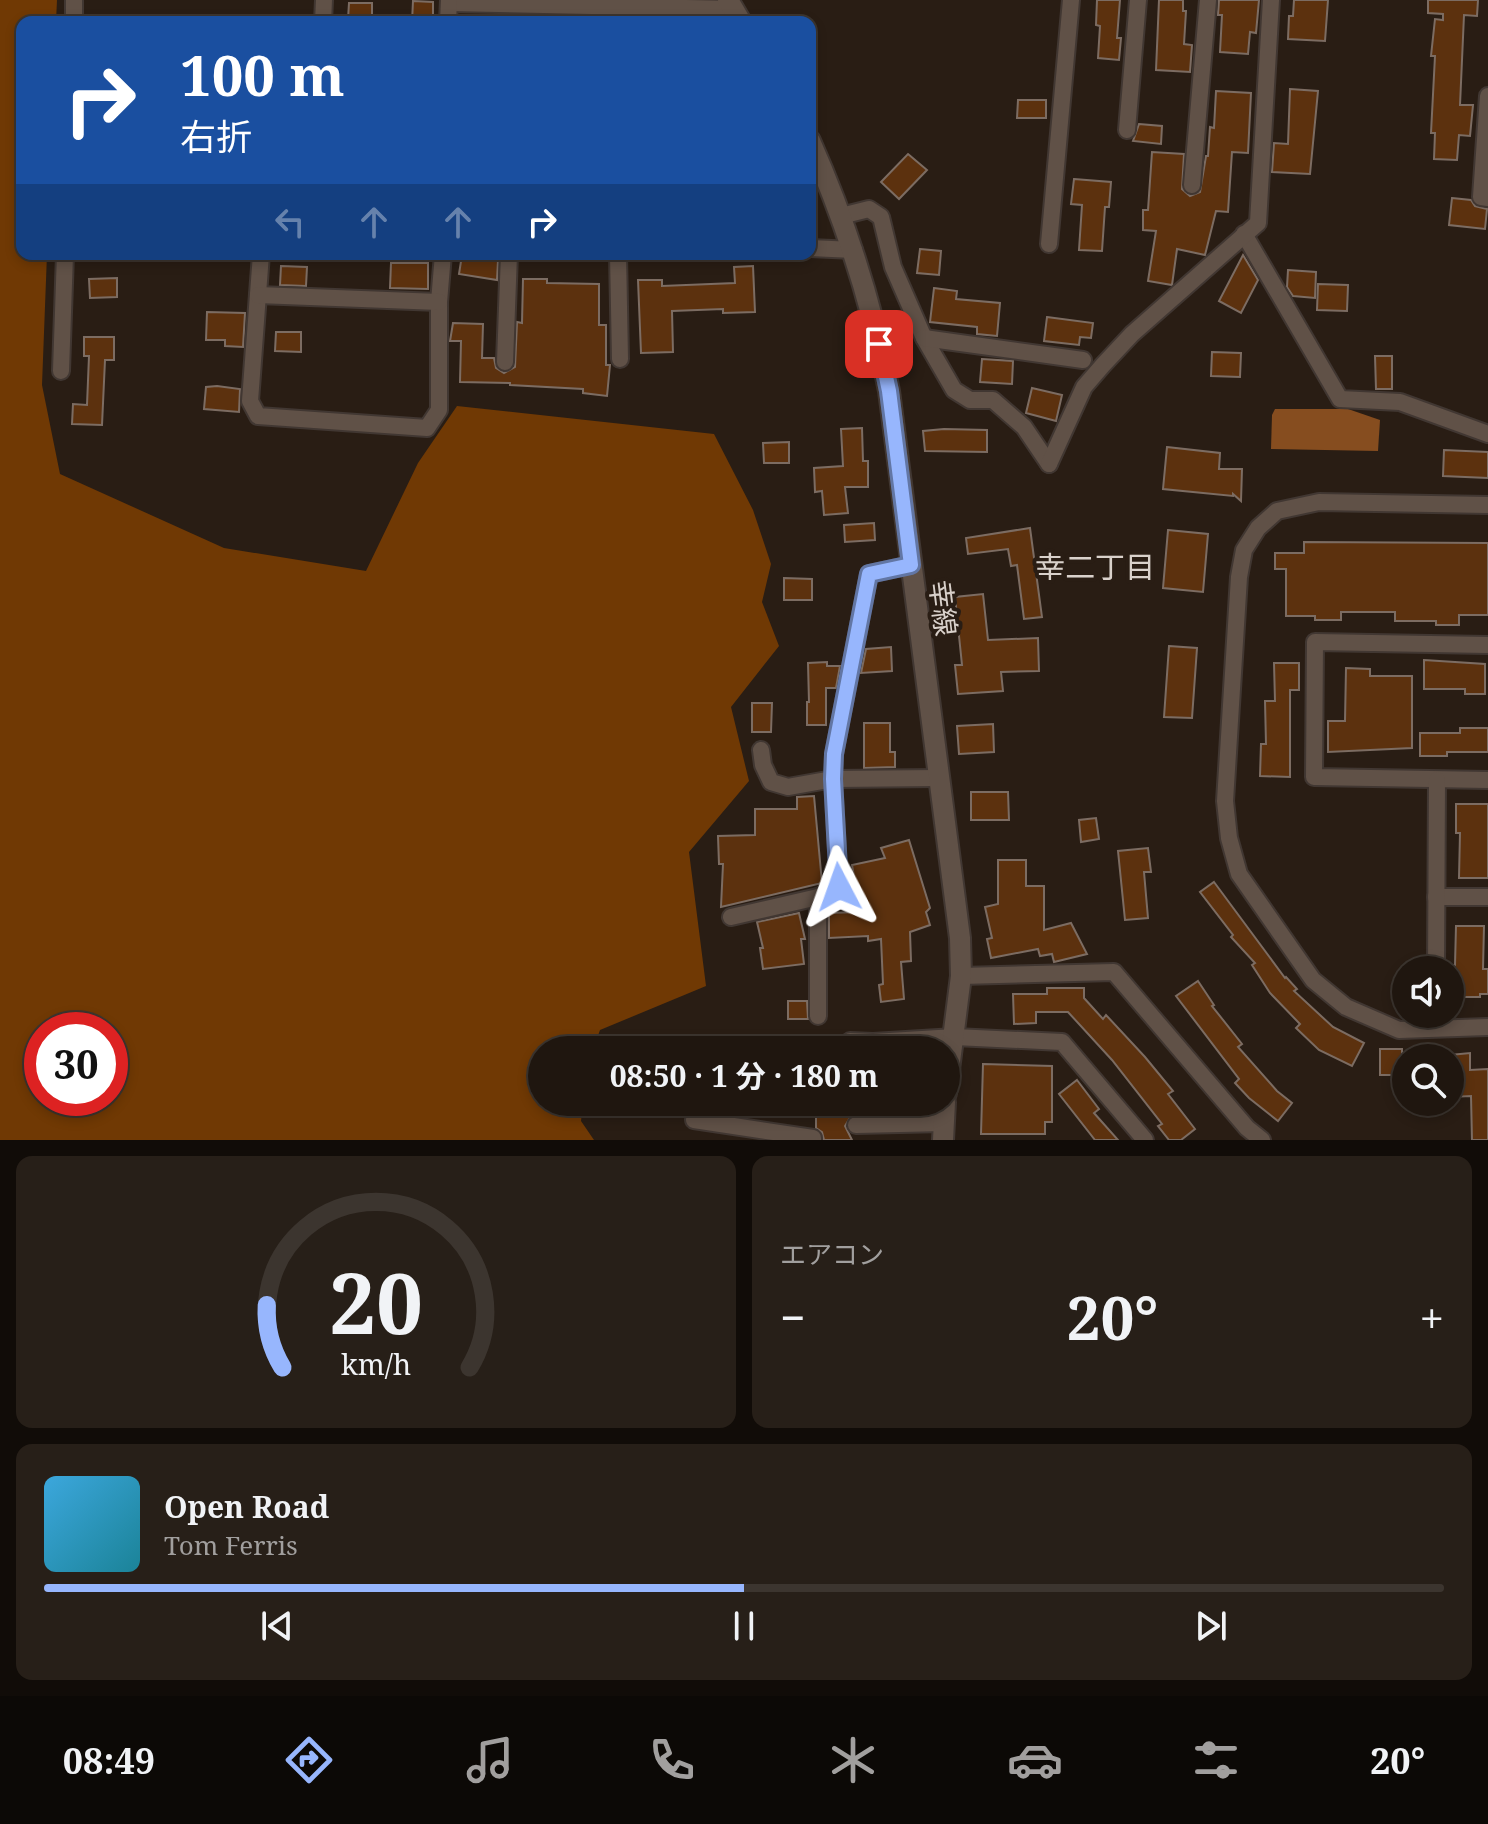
<!DOCTYPE html>
<html lang="ja">
<head>
<meta charset="utf-8">
<style>
  body { margin:0; font-family:"Noto Serif","Noto Sans JP",serif; background:#271f18; color:#f1f3f6; height:100vh; display:flex; flex-direction:column; font-size:30px; white-space:nowrap }
  * { box-sizing:border-box; margin:0 }
  p { font-size:26px; color:#a19f9e }
  .icon { flex:none; width:44px; height:44px; fill:none; stroke:currentColor; stroke-width:2; stroke-linecap:round; stroke-linejoin:round }
  .map { position:relative; height:1140px; overflow:hidden }
  .side { display:flex; flex-direction:column; gap:16px; padding:16px; background:#110c08; flex:1 }
  .side>* { flex:none }
  .top-card { position:absolute; left:16px; top:16px; width:800px; height:244px; border-radius:16px; box-shadow:0 4px 12px #0003,0 0 0 2px #3c352f; background:#1a4fa0; color:#fff; overflow:hidden }
  .controls { position:absolute; left:1392px; top:956px; display:grid; gap:16px }
  .controls a { display:grid; place-items:center; width:72px; height:72px; border-radius:50%; background:#1f160f; box-shadow:0 4px 12px #0003,0 0 0 2px #3c352f; font-size:40px }
  .speed { position:absolute; left:24px; top:1012px; display:flex; gap:16px; font-size:40px; font-weight:700; text-align:center }
  .speed>* { display:grid; place-content:center; width:104px; height:104px; border-radius:50%; background:#1f160f; box-shadow:0 4px 12px #0003,0 0 0 2px #3c352f; line-height:1 }
  .speed .limit { border:12px solid #d22; background:#fff; color:#111 }
  .pin { position:absolute; display:grid; place-items:center; width:68px; height:68px; color:#fff; margin:-34px; border-radius:16px; box-shadow:0 4px 12px #0006 }
  .me { position:absolute; width:88px; margin:-44px; rotate:356deg; stroke-linejoin:round; filter:drop-shadow(0 0 6px #0008) }
  .turn { display:flex; align-items:center; gap:28px; height:168px; padding:0 32px; font-size:36px }
  .turn .icon { width:104px; height:104px; stroke-width:2.5 }
  .turn b { display:block; font-size:56px; line-height:68px }
  .lanes { display:flex; align-items:center; height:76px; padding:0 32px; background:#0003; justify-content:center; gap:40px; direction:ltr }
  .lanes .off { opacity:.35 }
  .big { font-size:60px; font-weight:700; line-height:1.1 }
  .side .widget { flex:1; display:flex; flex-direction:column; justify-content:center; gap:12px; min-width:0; padding:0 28px; border-radius:16px; background:#271f18 }
  .side .dial { align-items:center; gap:0 }
  .dial svg { height:208px; overflow:visible; fill:none; stroke:#3c352f; stroke-width:7; stroke-linecap:round; text-anchor:middle }
  .dial text { fill:#f1f3f6; stroke:none }
  .song { display:flex; align-items:center; gap:24px }
  .cover { width:96px; height:96px; border-radius:12px; background:linear-gradient(135deg,hsl(200 70% 55%),hsl(190 70% 35%)) }
  .played { height:8px; border-radius:4px; background:linear-gradient(90deg,#97b6fd 50%,#3c352f 50%) }
  .keys { display:flex; justify-content:space-around; direction:ltr }
  .heat { display:flex; justify-content:space-between; align-items:center; font-size:44px; direction:ltr }
  .side .tiles { flex:1; display:grid; gap:16px; grid-template-columns:1fr 1fr }
  .widget:last-child { grid-column:span 2 }
  .trip { position:absolute; left:528px; top:1036px; width:432px; height:80px; border-radius:40px; background:#1f160f; box-shadow:0 4px 12px #0003,0 0 0 2px #3c352f; font-weight:700; line-height:80px; text-align:center }
  .menu { display:flex; height:128px; justify-content:space-around; align-items:center; background:#0c0906; color:#a19f9e }
  .menu .icon { width:56px; height:56px }
  .menu .active { color:#97b6fd }
  .menu b { font-size:36px; color:#f1f3f6 }
  .map>svg:first-child { display:block }
  .forest { fill:#703904; fill-rule:evenodd }
  .water { fill:#864d1f }
  .building { fill:#5c310e; stroke:#7c6c62; stroke-width:2 }
  .lines { fill:none; stroke-linecap:round; stroke-linejoin:round }
  .street-casing { stroke:#413732; stroke-width:20 }
  .secondary-casing { stroke:#413732; stroke-width:24 }
  .street { stroke:#605147; stroke-width:16 }
  .secondary { stroke:#605147; stroke-width:20 }
  .route-casing { stroke:#6276a4; stroke-width:20 }
  .route { stroke:#97b6fd; stroke-width:14 }
  .labels { text-anchor:middle; dominant-baseline:central; stroke-width:8; stroke-linejoin:round; paint-order:stroke }
  .street-label { font-size:28px; fill:#d9d1cb; stroke:#291d14 }
  .neighbourhood-label { font-size:30px; fill:#d9d1cb; stroke:#291d14 }
</style>
</head>
<body>
<div class="map">
<svg width="1488" height="1140" viewBox="0 0 1488 1140">
  <rect width="100%" height="100%" fill="#291d14"/>
  <path class="forest" d="M0,0H57L56,22H22V254H47L42,385L60,474L224,548L366,571L418,463L457,406L714,434L753,510L771,564L762,602L779,646L731,707L749,781L689,852L706,986L600,1030L593,1050H542V1102H583L581,1121L594,1140H0ZM42,1030H110V1098H42Z"/>
  <polygon class="water" points="1275,409 1348,409 1380,420 1378,451 1271,449 1272,415"/>
  <g class="building">
    <polygon points="1097,0 1120,0 1117,38 1121,38 1119,60 1098,58 1100,26 1096,25"/>
    <polygon points="1159,0 1183,0 1183,11 1186,11 1184,44 1192,45 1190,72 1156,70"/>
    <polygon points="1219,0 1259,0 1256,33 1250,32 1248,54 1220,52 1222,15 1218,15"/>
    <polygon points="1294,0 1328,0 1325,41 1288,39 1289,16 1293,16"/>
    <polygon points="1428,0 1478,0 1477,16 1464,15 1460,105 1473,105 1470,136 1459,135 1457,160 1434,159 1435,133 1431,133 1435,56 1431,56 1435,19 1443,20 1443,14 1428,13"/>
    <polygon points="413,1 433,2 433,22 412,22"/>
    <polygon points="349,3 372,3 372,19 348,19"/>
    <polygon points="1290,89 1318,91 1310,174 1272,172 1274,143 1288,144"/>
    <polygon points="1216,91 1251,93 1248,153 1232,152 1228,212 1216,211 1205,255 1177,249 1172,285 1148,281 1156,231 1143,230 1143,210 1148,210 1152,152 1184,154 1182,189 1190,196 1200,192 1206,156 1208,156 1210,127 1214,128"/>
    <polygon points="1018,100 1046,100 1046,118 1017,118"/>
    <polygon points="1139,124 1162,126 1161,144 1133,141"/>
    <polygon points="908,154 927,170 899,199 881,182"/>
    <polygon points="1074,179 1111,182 1109,207 1105,207 1102,251 1079,250 1082,205 1071,204"/>
    <polygon points="1452,198 1471,200 1475,206 1487,209 1485,229 1449,225"/>
    <polygon points="920,249 941,251 939,275 917,273"/>
    <polygon points="462,255 498,260 497,280 459,274"/>
    <polygon points="1243,255 1258,280 1241,313 1219,301"/>
    <polygon points="391,263 428,263 428,289 390,288"/>
    <polygon points="281,266 307,267 306,286 280,285"/>
    <polygon points="753,266 755,312 723,313 723,309 672,311 673,352 641,353 638,280 662,280 662,286 735,283 734,267"/>
    <polygon points="1288,270 1316,272 1315,298 1293,296 1287,287"/>
    <polygon points="117,278 117,297 90,298 89,279"/>
    <polygon points="523,279 547,279 547,283 599,284 599,325 606,325 606,365 610,365 607,396 583,393 583,389 510,385 510,383 460,382 461,341 450,341 453,323 483,324 482,358 494,358 496,368 504,373 515,367 517,322 522,323"/>
    <polygon points="1318,284 1348,285 1347,311 1317,310"/>
    <polygon points="934,288 957,291 956,299 1000,303 997,336 977,334 977,327 930,322"/>
    <polygon points="207,312 245,313 243,347 225,346 225,340 206,340"/>
    <polygon points="1047,317 1093,323 1091,338 1080,337 1079,345 1044,341"/>
    <polygon points="276,332 301,332 301,352 275,351"/>
    <polygon points="84,337 114,337 114,360 105,360 102,425 72,424 73,404 87,405 89,356 84,356"/>
    <polygon points="1212,352 1241,353 1240,377 1211,376"/>
    <polygon points="1375,356 1392,356 1392,389 1376,389"/>
    <polygon points="982,359 1013,361 1012,384 980,382"/>
    <polygon points="217,386 240,389 239,412 204,409 206,387"/>
    <polygon points="1032,388 1062,395 1056,421 1026,413"/>
    <polygon points="862,428 863,461 868,461 868,487 845,487 848,513 824,515 822,491 815,492 814,468 843,466 841,429"/>
    <polygon points="944,429 987,430 987,452 925,451 923,431"/>
    <polygon points="789,442 789,463 764,463 763,443"/>
    <polygon points="1167,447 1220,453 1219,469 1242,469 1241,501 1233,494 1233,496 1163,489"/>
    <polygon points="1444,450 1488,452 1488,478 1443,476"/>
    <polygon points="874,523 875,540 845,542 844,525"/>
    <polygon points="1030,528 1042,617 1024,619 1017,565 1011,566 1008,549 968,554 966,538"/>
    <polygon points="1168,530 1208,534 1203,592 1163,588"/>
    <polygon points="1304,542 1488,543 1488,615 1459,615 1459,625 1436,625 1436,621 1395,621 1395,612 1341,612 1341,620 1315,620 1315,616 1286,616 1286,569 1275,569 1275,553 1304,553"/>
    <polygon points="784,578 812,579 812,600 784,600"/>
    <polygon points="983,594 988,640 1038,638 1039,671 1001,672 1003,691 958,694 955,665 962,665 955,597"/>
    <polygon points="1169,646 1197,648 1192,718 1164,717"/>
    <polygon points="891,647 892,671 861,673 866,649"/>
    <polygon points="1424,660 1485,664 1485,694 1465,694 1465,689 1424,689"/>
    <polygon points="827,662 827,666 840,666 836,688 826,688 826,725 807,725 807,702 809,702 808,663"/>
    <polygon points="1274,663 1299,663 1299,690 1290,690 1290,777 1260,776 1261,744 1266,744 1265,701 1275,701"/>
    <polygon points="1346,668 1370,669 1370,676 1412,676 1412,748 1328,752 1328,721 1345,721"/>
    <polygon points="752,703 772,703 771,732 752,732"/>
    <polygon points="864,723 890,723 890,752 895,752 895,767 864,768"/>
    <polygon points="993,724 994,752 959,754 957,726"/>
    <polygon points="1460,728 1488,728 1488,752 1447,752 1447,756 1420,756 1420,733 1460,733"/>
    <polygon points="971,792 1008,792 1009,820 971,820"/>
    <polygon points="814,796 822,883 721,907 723,864 719,864 718,836 755,835 755,809 797,809 797,797"/>
    <polygon points="1456,804 1488,804 1488,878 1459,878 1460,833 1456,833"/>
    <polygon points="1096,818 1099,839 1081,842 1079,820"/>
    <polygon points="909,840 930,908 926,912 930,925 910,932 911,961 901,962 904,999 881,1002 879,985 883,984 881,939 868,941 868,936 829,938 829,913 858,912 855,898 858,898 852,865 885,858 881,848"/>
    <polygon points="1148,848 1151,872 1144,872 1148,918 1125,920 1118,851"/>
    <polygon points="998,860 1026,860 1026,886 1044,886 1044,930 1071,923 1087,954 1054,962 1052,954 1040,956 1038,949 991,958 987,939 992,938 985,907 998,904"/>
    <polygon points="1214,882 1285,978 1286,977 1297,989 1294,991 1333,1027 1364,1043 1352,1066 1319,1050 1296,1028 1300,1024 1270,993 1252,965 1255,963 1231,937 1233,935 1200,892"/>
    <polygon points="799,913 805,939 801,939 804,964 763,969 760,948 763,948 757,922"/>
    <polygon points="1456,926 1484,926 1483,969 1488,969 1488,994 1480,994 1480,997 1450,997 1450,965 1455,965"/>
    <polygon points="1198,981 1214,1005 1212,1006 1242,1044 1238,1047 1277,1091 1292,1103 1278,1121 1249,1098 1235,1083 1239,1079 1176,996"/>
    <polygon points="1047,988 1084,988 1084,998 1103,1019 1106,1015 1145,1057 1173,1091 1168,1094 1195,1129 1181,1140 1169,1140 1158,1126 1162,1124 1112,1060 1068,1012 1036,1012 1036,1023 1014,1024 1013,994 1047,994"/>
    <polygon points="788,1001 807,1001 808,1019 788,1019"/>
    <rect x="1380" y="1049" width="22" height="26"/>
    <polygon points="1470,1053 1470,1070 1488,1069 1488,1140 1472,1140 1471,1096 1450,1097 1450,1055"/>
    <polygon points="983,1064 1052,1066 1052,1122 1045,1122 1045,1134 981,1134"/>
    <polygon points="1077,1080 1099,1109 1094,1113 1118,1140 1095,1140 1059,1094"/>
    <polygon points="816,1102 850,1102 851,1116 845,1126 852,1140 824,1140 822,1132 816,1128"/>
  </g>
  <g class="lines">
    <defs>
      <g id="street">
        <polyline points="450,3 734,9"/>
        <polyline points="74,22 74,0"/>
        <polyline points="323,22 324,0"/>
        <polyline points="448,22 449,0"/>
        <polyline points="1488,96 1481,197 1488,198"/>
        <polyline points="1127,130 1138,0"/>
        <polyline points="1192,185 1208,0"/>
        <polyline points="841,216 869,209 881,217 893,267 924,338 954,390 970,400 993,400 1024,427 1049,464"/>
        <polyline points="1244,234 1340,399 1400,402 1488,434"/>
        <polyline points="1049,244 1071,0"/>
        <polyline points="810,248 854,250"/>
        <polyline points="261,254 250,401 258,416 427,428 439,410 439,302 443,254"/>
        <polyline points="618,254 620,359"/>
        <polyline points="258,295 439,302"/>
        <polyline points="924,338 1083,360"/>
        <polyline points="505,362 509,254"/>
        <polyline points="61,371 65,254"/>
        <polyline points="1049,464 1084,387 1103,365 1132,334 1258,223 1271,0"/>
        <polyline points="1488,505 1319,502 1277,511 1258,528 1244,550 1239,577 1225,801 1229,838 1239,874 1313,980 1346,1007 1399,1030 1488,1027"/>
        <polyline points="1488,645 1315,642 1314,777 1488,780"/>
        <polyline points="761,750 763,765 771,782 788,787 833,779 938,778"/>
        <polyline points="1436,897 1488,897"/>
        <polyline points="731,917 818,897 839,887 833,779 834,754 869,574 911,565"/>
        <polyline points="1436,970 1437,780"/>
        <polyline points="961,976 1114,972 1247,1128 1262,1140"/>
        <polyline points="818,1016 818,897"/>
        <polyline points="850,1041 873,1042 955,1037 1062,1042 1145,1140"/>
        <polyline points="694,1120 813,1138 813,1140"/>
        <polyline points="856,1125 944,1123"/>
      </g>
      <g id="secondary">
        <polyline points="728,0 741,22"/>
        <path d="M810,141C846,222 872,304 889,391L960,938L961,976L946,1093"/>
        <polyline points="943,1140 945,1102"/>
      </g>
    </defs>
    <use href="#street" class="street-casing"/>
    <use href="#secondary" class="secondary-casing"/>
    <use href="#street" class="street"/>
    <use href="#secondary" class="secondary"/>
  </g>
  <g class="lines">
    <defs>
      <polyline id="route" points="839,887 833,779 834,754 869,574 911,565 889,391 879,344"/>
    </defs>
    <use href="#route" class="route-casing"/>
    <use href="#route" class="route"/>
  </g>
  <g class="labels">
    <g class="street-label">
      <text transform="translate(944 608) rotate(83)">幸線</text>
    </g>
    <g class="neighbourhood-label">
      <text x="1095" y="566">幸二丁目</text>
    </g>
  </g>
</svg>
<div class="controls">
<a><svg class="icon" aria-label="sound" viewBox="0 0 24 24"><path d="M4 9h4l5-4v14l-5-4H4zM17 9q2 3 0 6"/></svg></a>
<a><svg class="icon" aria-label="search" viewBox="0 0 24 24"><circle cx="10" cy="10" r="6"/><path d="M15 15l6 6"/></svg></a>
</div>
<div class="speed"><div class="limit">30</div></div>
<div class="pin" style="left:879px;top:344px;background:#d93025"><svg class="icon" aria-label="arrive" viewBox="0 0 24 24"><path d="M6 21V4h12l-3 4 3 4H6"/></svg></div>
<svg class="me" style="left:839px;top:887px" viewBox="-20 -20 40 40"><path d="M0-17L14 15 0 8-14 15z" fill="#97b6fd" stroke="#fff" stroke-width="4"/></svg>
<div class="trip">08:50 · 1 分 · 180 m</div>
<div class="top-card">
<div class="turn"><svg class="icon" aria-label="right" viewBox="0 0 24 24"><path d="M7 20v-9h11M14 6l5 5-5 5"/></svg><div><b>100 m</b>右折</div></div>
<div class="lanes"><svg class="icon off" aria-label="left" viewBox="0 0 24 24"><path d="M17 20v-9H6M10 6l-5 5 5 5"/></svg><svg class="icon off" aria-label="ahead" viewBox="0 0 24 24"><path d="M12 20V5M6 11l6-6 6 6"/></svg><svg class="icon off" aria-label="ahead" viewBox="0 0 24 24"><path d="M12 20V5M6 11l6-6 6 6"/></svg><svg class="icon" aria-label="right" viewBox="0 0 24 24"><path d="M7 20v-9h11M14 6l5 5-5 5"/></svg></div>
</div>
</div>
<section class="side">
<div class="tiles">
<div class="widget dial"><svg viewBox="0 0 100 80">
<path d="M14 69A42 42 0 1 1 86 69"/>
<path d="M14 69A42 42 0 0 1 8 45" stroke="#97b6fd"/>
<text x="50" y="56" font-size="32" font-weight="700">20</text>
<text x="50" y="72" font-size="11">km/h</text>
</svg></div>
<div class="widget"><p>エアコン</p>
<div class="heat"><a>−</a><b class="big">20°</b><a>+</a></div>
</div>
<div class="widget">
<div class="song"><i class="cover"></i><div><b>Open Road</b><p>Tom Ferris</p></div></div>
<div class="played"></div>
<div class="keys"><svg class="icon" aria-label="previous" viewBox="0 0 24 24"><path d="M18 5L8 12l10 7zM5 5v14"/></svg><svg class="icon" aria-label="pause" viewBox="0 0 24 24"><path d="M8 5v14M16 5v14"/></svg><svg class="icon" aria-label="next" viewBox="0 0 24 24"><path d="M6 5l10 7-10 7zM19 5v14"/></svg></div>
</div>
</div>
</section>
<nav class="menu">
<b>08:49</b>
<svg class="icon active" aria-label="directions" viewBox="0 0 24 24"><path d="M12 3l9 9-9 9-9-9zM9 14v-3h6M13 9l2 2-2 2"/></svg>
<svg class="icon" aria-label="music" viewBox="0 0 24 24"><path d="M9 18V5l10-2v13"/><circle cx="6" cy="18" r="3"/><circle cx="16" cy="16" r="3"/></svg>
<svg class="icon" aria-label="phone" viewBox="0 0 24 24"><path d="M5 4h4l2 5-3 2q2 4 5 5l2-3 5 2v4C11 20 4 13 5 4z"/></svg>
<svg class="icon" aria-label="climate" viewBox="0 0 24 24"><path d="M12 3v18M4 7l16 10M4 17L20 7"/></svg>
<svg class="icon" aria-label="car" viewBox="0 0 24 24"><path d="M5 17H2v-5l4-1 3-4h7l3 4 3 1v5h-3M9 17h6M6 11h13"/><circle cx="7" cy="17" r="2"/><circle cx="17" cy="17" r="2"/></svg>
<svg class="icon" aria-label="filters" viewBox="0 0 24 24"><path d="M4 7h16M4 17h16"/><circle cx="9" cy="7" r="2"/><circle cx="15" cy="17" r="2"/></svg>
<b>20°</b>
</nav>
</body>
</html>
